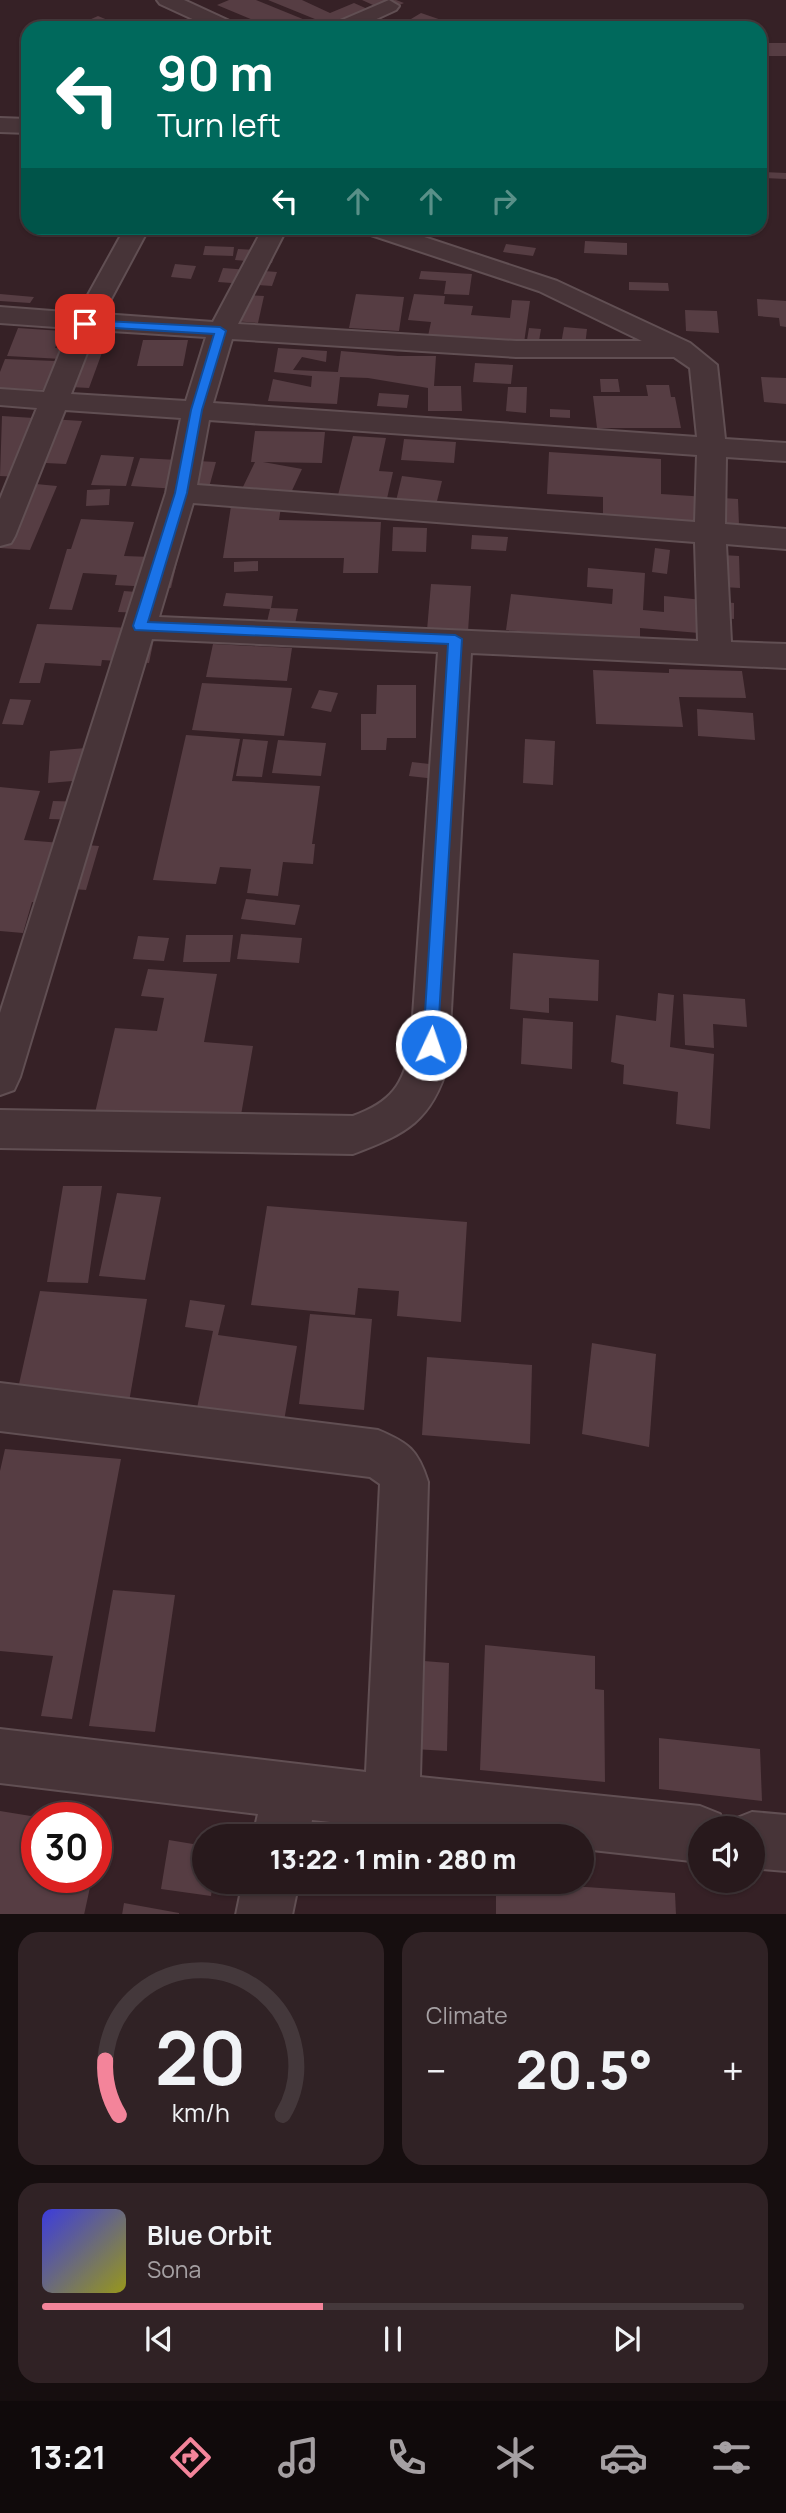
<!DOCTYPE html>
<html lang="en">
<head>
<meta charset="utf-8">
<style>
  body { margin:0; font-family:Manrope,sans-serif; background:#302225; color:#f1f3f6; height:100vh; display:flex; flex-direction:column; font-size:26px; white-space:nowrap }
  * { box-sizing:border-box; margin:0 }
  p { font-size:23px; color:#a5a0a3 }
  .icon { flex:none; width:38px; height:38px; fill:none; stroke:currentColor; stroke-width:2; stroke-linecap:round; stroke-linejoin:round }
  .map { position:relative; height:1914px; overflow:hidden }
  .panel { display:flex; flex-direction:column; gap:18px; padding:18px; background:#160e0f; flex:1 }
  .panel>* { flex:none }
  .hud { position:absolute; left:21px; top:21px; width:746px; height:214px; border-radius:21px; box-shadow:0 2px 5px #0004,0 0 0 2px #44383b; background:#00695c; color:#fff; overflow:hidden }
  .tools { position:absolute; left:688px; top:1816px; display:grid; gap:14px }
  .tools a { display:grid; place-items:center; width:77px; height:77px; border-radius:50%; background:#28191c; box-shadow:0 2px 5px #0004,0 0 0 2px #44383b; font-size:35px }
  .speed { position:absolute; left:21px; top:1802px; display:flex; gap:14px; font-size:35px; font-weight:700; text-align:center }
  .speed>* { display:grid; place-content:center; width:91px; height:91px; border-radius:50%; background:#28191c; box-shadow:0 2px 5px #0004,0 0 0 2px #44383b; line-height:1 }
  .speed .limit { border:10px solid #d22; background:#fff; color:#111 }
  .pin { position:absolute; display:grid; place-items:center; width:60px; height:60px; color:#fff; margin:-30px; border-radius:14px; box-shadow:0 4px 10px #0006 }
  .me { position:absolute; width:77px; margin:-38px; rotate:3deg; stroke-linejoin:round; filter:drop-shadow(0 0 5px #0008) }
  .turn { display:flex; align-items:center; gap:24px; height:147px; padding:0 21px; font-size:32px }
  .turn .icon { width:91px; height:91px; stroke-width:2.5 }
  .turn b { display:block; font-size:49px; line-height:60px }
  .lanes { display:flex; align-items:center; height:66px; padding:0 21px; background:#0003; justify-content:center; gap:35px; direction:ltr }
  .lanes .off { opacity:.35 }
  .big { font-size:52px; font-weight:800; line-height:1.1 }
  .panel .widget { flex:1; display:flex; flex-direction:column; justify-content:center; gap:10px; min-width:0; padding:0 24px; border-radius:21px; background:#302225 }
  .panel .dial { align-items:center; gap:0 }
  .dial svg { height:182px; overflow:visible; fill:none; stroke:#44383b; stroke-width:7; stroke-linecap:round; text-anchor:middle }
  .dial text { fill:#f1f3f6; stroke:none }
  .song { display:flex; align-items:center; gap:21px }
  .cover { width:84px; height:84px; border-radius:10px; background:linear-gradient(135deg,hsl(240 70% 55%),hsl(60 70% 35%)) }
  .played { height:7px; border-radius:4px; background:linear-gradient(90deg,#f3849a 40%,#44383b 40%) }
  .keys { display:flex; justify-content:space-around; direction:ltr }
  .heat { display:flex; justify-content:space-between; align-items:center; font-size:38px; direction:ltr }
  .panel .tiles { flex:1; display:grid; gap:18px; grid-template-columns:1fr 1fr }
  .widget:last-child { grid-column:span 2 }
  .trip { position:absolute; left:192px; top:1824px; width:402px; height:70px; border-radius:35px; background:#28191c; box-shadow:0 2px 5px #0004,0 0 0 2px #44383b; font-weight:800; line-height:70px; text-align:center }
  .tabs { display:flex; height:112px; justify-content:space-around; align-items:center; background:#100a0b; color:#a5a0a3 }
  .tabs .icon { width:49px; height:49px }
  .tabs .current { color:#f3849a }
  .tabs b { font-size:32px; color:#f1f3f6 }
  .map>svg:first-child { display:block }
  .building { fill:#563d43 }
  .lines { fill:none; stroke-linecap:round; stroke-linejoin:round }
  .street-casing { stroke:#614f53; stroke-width:4 }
  .street { fill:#473438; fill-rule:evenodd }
  .route { fill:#1a73e8; stroke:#114b97; stroke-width:2 }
</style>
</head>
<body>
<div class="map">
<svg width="786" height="1915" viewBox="0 0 786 1915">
  <rect width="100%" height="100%" fill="#362126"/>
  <g class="building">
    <polygon points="229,0 256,0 315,24 307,28 272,28 217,5"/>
    <polygon points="268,0 302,0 330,13 354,3 381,15 360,28 337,28"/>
    <polygon points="362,0 396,0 404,3 386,11"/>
    <polygon points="421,13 453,24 446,28 396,28"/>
    <polygon points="98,16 127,28 71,28"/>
    <polygon points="149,19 168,28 129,28"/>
    <polygon points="199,20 217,28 178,28 188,25"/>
    <rect x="760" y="43" width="26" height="13"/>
    <polygon points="763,172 786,173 786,179 764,178"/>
    <polygon points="585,241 627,243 627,255 584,253"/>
    <polygon points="506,244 536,248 533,256 503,252"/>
    <polygon points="205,246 234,247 233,256 203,255"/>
    <polygon points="238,249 275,251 272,263 235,260"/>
    <polygon points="175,264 196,266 191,279 171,277"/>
    <polygon points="223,268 277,272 272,286 218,282"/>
    <polygon points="421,271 472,274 469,295 444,294 446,281 419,279"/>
    <polygon points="629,282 668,283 669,291 629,290"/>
    <polygon points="0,294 34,297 30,303 0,301"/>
    <polygon points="356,294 404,297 399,331 349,328"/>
    <polygon points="414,294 445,296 444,304 473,306 471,315 510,318 512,300 530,301 524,343 428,336 431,322 408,320"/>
    <polygon points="240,295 264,296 258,323 233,321"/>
    <polygon points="757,299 786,301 786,327 780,326 779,318 758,316"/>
    <polygon points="685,310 717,311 719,333 686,331"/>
    <polygon points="564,327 587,329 585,346 561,344"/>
    <polygon points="18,328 62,331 55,348 103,350 89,388 52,386 62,359 7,356"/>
    <polygon points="529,328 541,329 539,341 527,340"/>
    <polygon points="143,340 188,340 183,366 137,366"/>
    <polygon points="278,348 327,351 326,362 302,357 293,370 338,372 341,351 398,356 436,356 434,386 461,386 462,411 428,411 428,388 368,378 340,377 337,404 268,401 273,379 311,387 312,376 274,372"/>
    <polygon points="5,359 55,361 45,390 0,388 0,372"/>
    <polygon points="475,363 513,365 511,384 473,382"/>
    <polygon points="761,377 786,378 786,404 764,402"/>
    <polygon points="600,379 618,379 620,392 601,392"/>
    <polygon points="646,385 669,385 671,397 675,397 681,428 597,428 593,396 648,396"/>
    <polygon points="508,387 527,387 526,413 506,411"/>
    <polygon points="379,393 409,395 407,408 377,406"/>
    <polygon points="550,409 570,410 570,418 550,417"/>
    <polygon points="2,416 82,421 66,464 25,462 19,477 0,476"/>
    <polygon points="255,431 325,432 322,463 263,462 302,469 289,497 241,491 255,462 251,462"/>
    <polygon points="353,436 386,438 379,471 393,472 386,503 337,499"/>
    <polygon points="404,439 456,442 454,463 401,460"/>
    <polygon points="549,452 661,459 661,494 738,499 739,525 603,516 603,497 547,494"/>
    <polygon points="101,455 134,457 126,486 91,485"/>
    <polygon points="140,458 216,462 208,491 131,486"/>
    <polygon points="402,476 442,481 436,505 396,501"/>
    <polygon points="15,482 57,486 30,550 0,548 0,496 8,497"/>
    <polygon points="110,489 109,505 86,506 87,490"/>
    <polygon points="231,506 281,507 279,520 381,522 378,573 343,573 344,558 223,558"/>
    <polygon points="81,519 134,522 124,556 178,558 171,588 115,585 117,575 83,573 72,610 49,609 67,549 71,549"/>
    <polygon points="393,527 427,528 426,552 392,551"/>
    <polygon points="472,535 508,537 506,551 471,549"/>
    <polygon points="655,548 670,550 667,574 652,572"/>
    <polygon points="706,554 739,556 740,588 706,586"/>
    <polygon points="258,561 258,571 234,572 234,562"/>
    <polygon points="588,568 645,573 643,610 664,612 664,596 693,599 734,603 734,619 699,616 699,633 640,628 640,641 506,630 511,594 612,604 613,589 587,587"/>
    <polygon points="431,584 471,586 468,632 427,630"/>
    <polygon points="124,591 149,593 144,613 118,612"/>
    <polygon points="226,593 273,596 271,608 298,609 295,624 267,622 270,609 223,606"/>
    <polygon points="37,624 156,629 149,663 102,660 101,666 45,663 40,683 19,683"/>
    <polygon points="213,644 292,648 287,681 206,677"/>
    <polygon points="669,669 742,671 746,698 679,697 683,727 596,724 593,670 669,673"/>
    <polygon points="202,683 292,688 284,736 192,730"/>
    <polygon points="377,685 416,685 416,738 387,738 386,750 361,750 361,714 376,714"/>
    <polygon points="319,690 338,693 331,712 311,708"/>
    <polygon points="10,699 31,700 23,725 2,724"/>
    <polygon points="697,709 753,713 755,740 698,736"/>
    <polygon points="186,735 240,739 232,781 320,786 312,844 315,844 313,864 283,862 278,896 247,893 251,869 220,867 216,884 153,880"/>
    <polygon points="243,739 268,741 262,777 236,776"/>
    <polygon points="525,739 555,741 553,785 523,783"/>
    <polygon points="278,740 326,743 321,776 272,773"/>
    <polygon points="98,747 97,779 48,783 50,751"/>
    <polygon points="412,762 447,766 445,780 409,776"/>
    <polygon points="0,787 40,791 24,840 99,846 86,890 61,888 56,904 32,902 23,933 0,931"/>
    <polygon points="53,801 87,802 83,820 49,819"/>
    <polygon points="246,899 300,905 295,925 241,919"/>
    <polygon points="241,934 302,938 299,963 237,959"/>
    <polygon points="186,935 233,935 230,962 183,962"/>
    <polygon points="138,936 169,938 164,961 133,959"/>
    <polygon points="513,953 599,960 598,1001 549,998 549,1013 510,1009"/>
    <polygon points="148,969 217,974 204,1042 253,1046 237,1138 94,1117 115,1028 157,1031 164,998 141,996"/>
    <polygon points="658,993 674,995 670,1047 714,1054 710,1129 676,1124 678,1092 623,1084 624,1065 611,1062 616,1015 656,1021"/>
    <polygon points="683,994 745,999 747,1027 713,1024 714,1048 685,1045"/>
    <polygon points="523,1018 573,1022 572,1069 521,1064"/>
    <polygon points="63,1186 102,1186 88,1283 47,1282"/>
    <polygon points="117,1193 161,1197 145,1280 99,1276"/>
    <polygon points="267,1206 467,1222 461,1322 397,1316 399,1291 358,1288 355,1315 251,1305"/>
    <polygon points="40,1291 147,1299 129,1402 17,1393"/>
    <polygon points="190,1300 225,1305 218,1335 297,1346 284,1421 197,1408 213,1331 185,1327"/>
    <polygon points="310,1314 372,1319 364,1410 299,1404"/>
    <polygon points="592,1343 656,1354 649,1447 582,1434"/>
    <polygon points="427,1357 532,1365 530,1444 422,1435"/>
    <polygon points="5,1449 121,1459 72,1719 41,1716 53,1656 0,1651 0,1471"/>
    <polygon points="113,1590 175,1595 155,1732 89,1726"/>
    <polygon points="485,1645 595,1656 595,1689 604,1690 605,1782 480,1770"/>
    <polygon points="386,1658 449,1663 447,1751 381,1747"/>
    <polygon points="659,1738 760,1749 762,1801 659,1789"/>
    <polygon points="0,1811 37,1817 37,1878 92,1878 84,1915 0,1915"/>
    <polygon points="96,1827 103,1828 97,1855 96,1855"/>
    <polygon points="169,1840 205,1846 205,1881 213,1881 211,1896 161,1889"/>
    <polygon points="496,1881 675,1893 676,1915 496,1915"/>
    <polygon points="124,1903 179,1913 179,1915 122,1915"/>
  </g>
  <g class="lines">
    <defs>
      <g id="street">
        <polygon points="157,0 184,0 236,24 239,28 212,28 160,4"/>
        <polygon points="389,0 399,6 396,10 357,28 330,28 333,24"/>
        <polygon points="0,118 28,119 28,133 0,132"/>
        <path d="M125,228H149L103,314L213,322L263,228H287L238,324L516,341H642L539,291L365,233L362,228H397L557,281L690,343L717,365L725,439L786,443V461L726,457L725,524L786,529V549L726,544L731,642L786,644V668L471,653L448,1064C432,1121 406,1134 353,1154L0,1148V1110L353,1116C391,1102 404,1085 411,1045L438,652L152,639L20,1077L14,1090L0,1095V1013L166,493L181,418L65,410L15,536L11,543L0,546V499L37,408L0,405V389L44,392L70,328L0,323V307L78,313ZM96,330L206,337L186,401L71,394ZM232,339L516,357H674L690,368L697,437L213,403ZM209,420L697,455L695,522L197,485ZM193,503L695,542L698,641L159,617Z"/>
        <path d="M0,1383L378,1430C409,1443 418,1450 428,1482L420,1777L700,1806L720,1814L725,1829H700V1862L583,1849V1836H457L312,1820L309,1836H253L258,1814L0,1783V1729L366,1772L380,1484L370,1477L0,1431Z"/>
        <polygon points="752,1812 786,1815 786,1871 752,1868 752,1829 729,1829 732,1820"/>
        <polygon points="243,1881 299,1881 292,1915 236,1915"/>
      </g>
    </defs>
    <use href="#street" class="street-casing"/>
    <use href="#street" class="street"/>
  </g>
  <polygon class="route" points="85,320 220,327 226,331 202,410 187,493 148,622 455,635 462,639 437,1050 431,1052 423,1045 448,644 135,630 133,626 175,493 191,410 214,334 81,326 81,321"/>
</svg>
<div class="tools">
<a><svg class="icon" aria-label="sound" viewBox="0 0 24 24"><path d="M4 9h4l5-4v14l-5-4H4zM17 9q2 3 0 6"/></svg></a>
</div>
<div class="speed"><div class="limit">30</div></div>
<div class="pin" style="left:85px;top:324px;background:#d93025"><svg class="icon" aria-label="arrive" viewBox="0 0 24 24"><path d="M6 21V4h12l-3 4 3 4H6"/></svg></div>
<svg class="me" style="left:431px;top:1045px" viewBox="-20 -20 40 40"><circle r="17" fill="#1a73e8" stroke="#fff" stroke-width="3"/><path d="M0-11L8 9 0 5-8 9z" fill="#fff"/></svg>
<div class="trip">13:22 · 1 min · 280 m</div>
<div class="hud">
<div class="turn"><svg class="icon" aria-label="left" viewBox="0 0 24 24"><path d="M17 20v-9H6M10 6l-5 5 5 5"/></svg><div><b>90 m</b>Turn left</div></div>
<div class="lanes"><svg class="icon" aria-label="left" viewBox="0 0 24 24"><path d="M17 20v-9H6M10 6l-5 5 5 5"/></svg><svg class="icon off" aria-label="ahead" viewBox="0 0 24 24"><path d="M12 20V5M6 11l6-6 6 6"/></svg><svg class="icon off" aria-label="ahead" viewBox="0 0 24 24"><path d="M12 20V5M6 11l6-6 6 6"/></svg><svg class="icon off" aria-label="right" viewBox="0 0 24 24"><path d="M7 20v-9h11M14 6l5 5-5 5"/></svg></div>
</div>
</div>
<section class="panel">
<div class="tiles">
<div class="widget dial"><svg viewBox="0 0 100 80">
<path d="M14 69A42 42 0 1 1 86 69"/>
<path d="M14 69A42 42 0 0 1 8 45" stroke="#f3849a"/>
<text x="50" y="56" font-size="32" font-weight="700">20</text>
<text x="50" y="72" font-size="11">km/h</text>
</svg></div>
<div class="widget"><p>Climate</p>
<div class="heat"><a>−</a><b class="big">20.5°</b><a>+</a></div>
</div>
<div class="widget">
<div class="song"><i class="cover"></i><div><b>Blue Orbit</b><p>Sona</p></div></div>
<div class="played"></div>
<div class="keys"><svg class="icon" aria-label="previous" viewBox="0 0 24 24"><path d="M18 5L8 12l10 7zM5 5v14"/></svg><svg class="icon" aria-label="pause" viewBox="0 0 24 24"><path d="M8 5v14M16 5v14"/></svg><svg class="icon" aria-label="next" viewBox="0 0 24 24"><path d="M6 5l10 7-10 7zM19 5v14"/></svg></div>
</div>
</div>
</section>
<nav class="tabs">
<b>13:21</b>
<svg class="icon current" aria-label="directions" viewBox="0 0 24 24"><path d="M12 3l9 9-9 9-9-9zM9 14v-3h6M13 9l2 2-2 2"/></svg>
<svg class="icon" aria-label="music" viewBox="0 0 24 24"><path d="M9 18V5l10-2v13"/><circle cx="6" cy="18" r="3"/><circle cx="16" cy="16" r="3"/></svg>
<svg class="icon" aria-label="phone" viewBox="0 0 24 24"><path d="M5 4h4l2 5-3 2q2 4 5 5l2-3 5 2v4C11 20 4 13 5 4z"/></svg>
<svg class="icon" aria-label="climate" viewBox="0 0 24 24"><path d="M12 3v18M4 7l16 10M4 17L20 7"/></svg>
<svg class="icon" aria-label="car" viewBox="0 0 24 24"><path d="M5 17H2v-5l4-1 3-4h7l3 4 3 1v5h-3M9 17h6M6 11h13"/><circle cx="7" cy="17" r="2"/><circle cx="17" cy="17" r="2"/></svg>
<svg class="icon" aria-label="filters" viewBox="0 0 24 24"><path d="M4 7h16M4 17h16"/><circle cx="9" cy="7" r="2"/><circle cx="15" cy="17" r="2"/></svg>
</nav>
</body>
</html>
